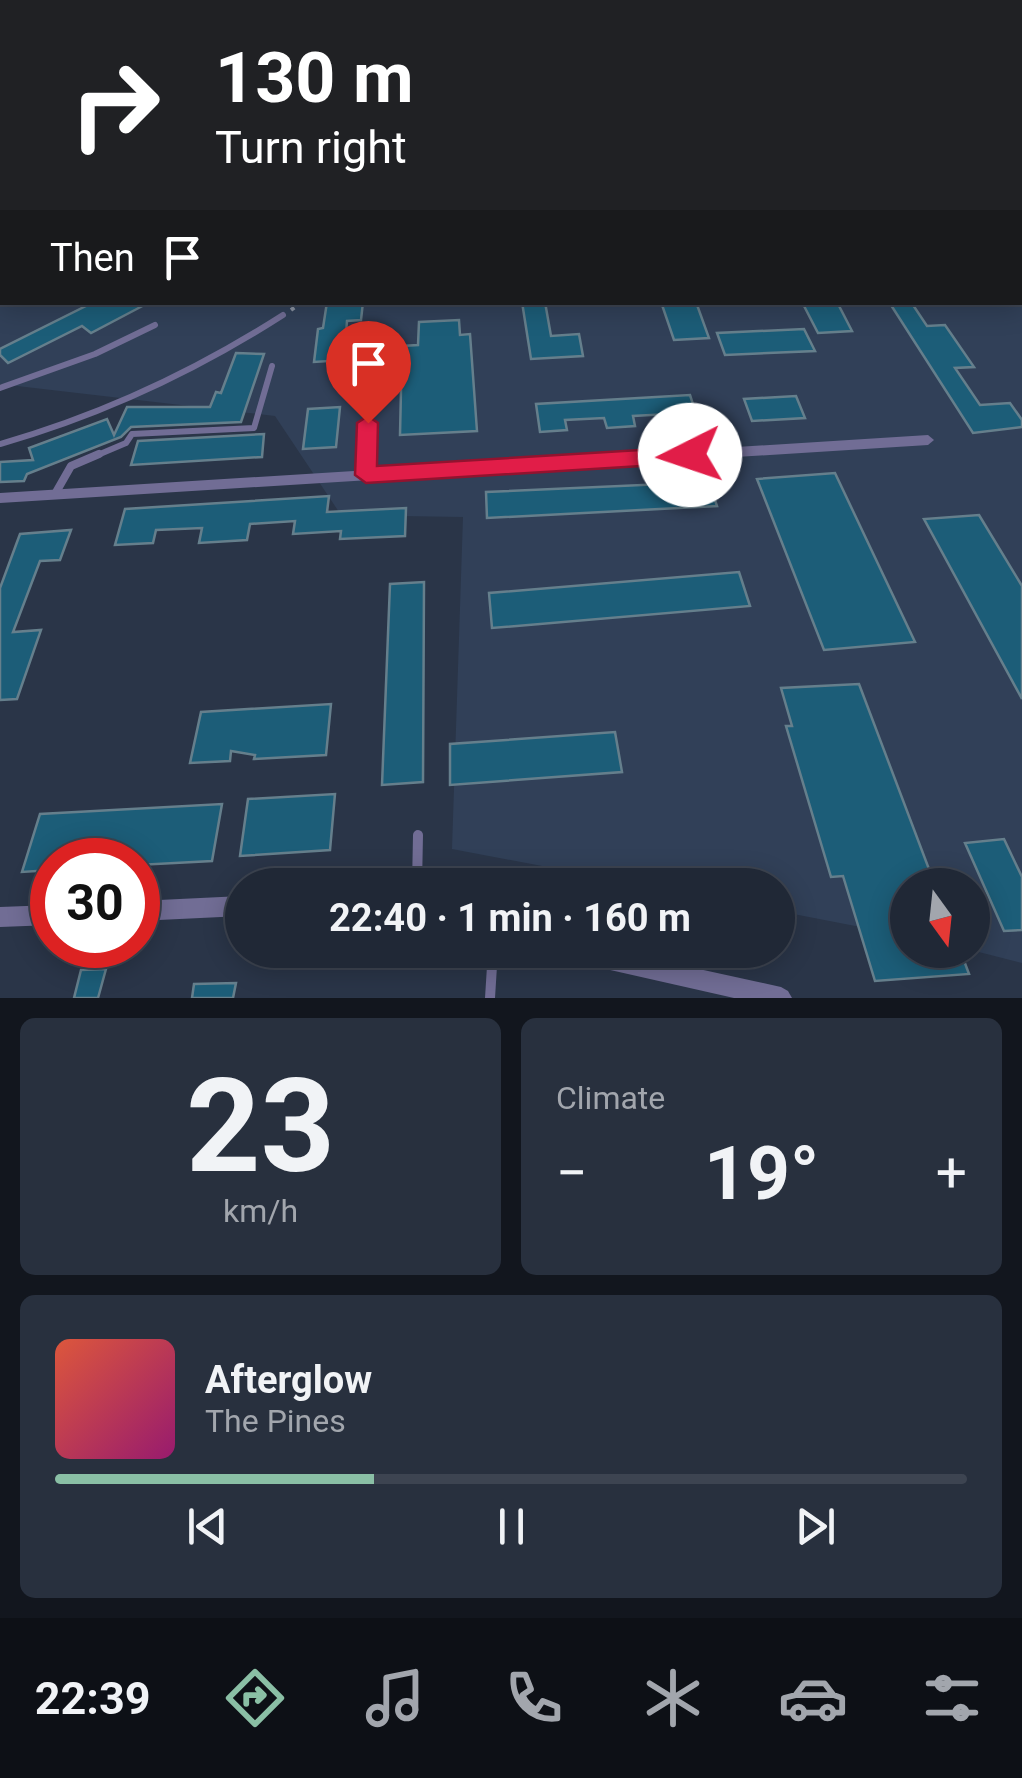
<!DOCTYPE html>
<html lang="en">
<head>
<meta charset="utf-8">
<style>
  body { margin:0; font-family:Roboto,sans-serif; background:#28303e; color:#f1f3f6; height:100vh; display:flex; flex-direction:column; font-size:38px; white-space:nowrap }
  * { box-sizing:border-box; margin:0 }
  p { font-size:32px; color:#a2a6ad }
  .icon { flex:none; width:55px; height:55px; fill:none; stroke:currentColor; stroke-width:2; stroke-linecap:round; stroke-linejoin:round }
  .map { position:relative; height:998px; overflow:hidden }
  .sheet { display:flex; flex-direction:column; gap:20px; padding:20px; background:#12161e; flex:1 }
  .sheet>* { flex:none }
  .guide { position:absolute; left:0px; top:0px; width:1022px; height:305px; box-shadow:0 5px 25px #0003,0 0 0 2px #3d4451; background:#202124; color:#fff; overflow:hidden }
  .needle { width:65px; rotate:165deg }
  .buttons { position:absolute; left:890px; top:868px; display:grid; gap:20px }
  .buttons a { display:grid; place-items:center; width:100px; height:100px; border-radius:50%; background:#202836; box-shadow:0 5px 25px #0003,0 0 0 2px #3d4451; font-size:50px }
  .speed { position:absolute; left:30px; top:838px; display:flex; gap:20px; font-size:50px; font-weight:700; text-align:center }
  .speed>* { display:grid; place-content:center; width:130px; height:130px; border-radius:50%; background:#202836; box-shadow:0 5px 25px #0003,0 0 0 2px #3d4451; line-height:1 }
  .speed .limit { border:15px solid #d22; background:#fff; color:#111 }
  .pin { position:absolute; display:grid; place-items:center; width:85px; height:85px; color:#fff; margin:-102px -42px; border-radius:50% 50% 50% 0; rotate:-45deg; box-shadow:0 0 10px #0007 }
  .pin .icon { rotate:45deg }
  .me { position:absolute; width:110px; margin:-55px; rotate:266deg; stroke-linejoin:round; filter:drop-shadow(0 0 8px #0008) }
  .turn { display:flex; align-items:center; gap:35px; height:210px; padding:0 50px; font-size:45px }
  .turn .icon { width:130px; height:130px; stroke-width:2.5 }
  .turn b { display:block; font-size:70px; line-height:85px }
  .then { display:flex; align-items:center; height:95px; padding:0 50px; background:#0003; gap:20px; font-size:38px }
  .big { font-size:75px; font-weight:700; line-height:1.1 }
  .sheet .tile { flex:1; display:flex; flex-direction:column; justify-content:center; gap:15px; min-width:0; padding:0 35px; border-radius:15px; background:#28303e }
  .sheet .dial { align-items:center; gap:0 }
  .dial b { font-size:130px; line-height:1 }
  .song { display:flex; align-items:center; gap:30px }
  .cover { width:120px; height:120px; border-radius:15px; background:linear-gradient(135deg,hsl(10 70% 55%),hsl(320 70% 35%)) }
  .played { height:10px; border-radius:5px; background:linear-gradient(90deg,#8abfa5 35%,#3d4451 35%) }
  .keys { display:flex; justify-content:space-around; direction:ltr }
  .heat { display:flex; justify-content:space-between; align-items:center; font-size:55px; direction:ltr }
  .sheet .tiles { flex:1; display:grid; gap:20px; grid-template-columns:1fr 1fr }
  .tile:last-child { grid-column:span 2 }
  .trip { position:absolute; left:225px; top:868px; width:570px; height:100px; border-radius:50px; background:#202836; box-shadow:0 5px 25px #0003,0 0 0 2px #3d4451; font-weight:700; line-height:100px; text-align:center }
  .menu { display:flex; height:160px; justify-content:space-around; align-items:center; background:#0d1016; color:#a2a6ad }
  .menu .icon { width:70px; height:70px }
  .menu .active { color:#8abfa5 }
  .menu b { font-size:45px; color:#f1f3f6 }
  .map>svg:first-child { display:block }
  .built { fill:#314058; fill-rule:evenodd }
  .building { fill:#1c5d78; stroke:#657f8c; stroke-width:2.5 }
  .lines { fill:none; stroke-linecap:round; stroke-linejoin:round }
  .path { stroke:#8992a1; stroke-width:4; stroke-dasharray:4 4; stroke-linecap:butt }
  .lane-far3 { stroke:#716d95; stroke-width:5 }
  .lane-far2 { stroke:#716d95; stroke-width:6 }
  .lane-far1 { stroke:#716d95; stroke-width:8 }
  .lane { stroke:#716d95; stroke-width:10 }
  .street { fill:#716d95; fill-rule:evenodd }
  .route { fill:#e11d48; stroke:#92132f; stroke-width:2.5 }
</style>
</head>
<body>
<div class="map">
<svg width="1022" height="998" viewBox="0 0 1022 998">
  <rect width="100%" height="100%" fill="#2a3548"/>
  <path class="built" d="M0,0H1022V963L971,950L972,885H908L907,936L778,911V885H642L452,849L463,517L341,515L275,416L0,384ZM2,2H1020V302H2Z"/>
  <g class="building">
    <polygon points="94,302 150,302 91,333 82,326 8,363 0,355 0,349"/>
    <polygon points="327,302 363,302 361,320 347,321 344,360 314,362 318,329 323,328"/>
    <polygon points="522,302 545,302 551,336 579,334 583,356 531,359"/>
    <polygon points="661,302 696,302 709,338 674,340"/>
    <polygon points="802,302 837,302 852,331 818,333"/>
    <polygon points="889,302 911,302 927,326 945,325 974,367 955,368 980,405 1010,403 1022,420 1022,427 973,433"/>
    <polygon points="459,320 460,335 470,334 477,431 400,435 402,346 418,345 419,322"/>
    <polygon points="804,329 815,351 725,355 717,333"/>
    <polygon points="236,353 264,354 241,422 131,427 121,437 27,474 24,481 0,482 0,462 33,460 29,448 107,419 114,435 127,407 210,407 216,392 221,393"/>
    <polygon points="690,395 699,423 672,425 669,414 633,416 635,426 607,428 604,418 565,420 567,430 540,432 536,404"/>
    <polygon points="796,396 805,418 752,421 744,399"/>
    <polygon points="340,407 336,447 303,449 308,409"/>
    <polygon points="264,434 262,457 131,465 138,441"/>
    <polygon points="835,473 915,642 824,650 757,479"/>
    <polygon points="709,482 717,506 487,518 486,492"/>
    <polygon points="329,496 327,512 406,508 405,536 340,539 341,531 293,534 295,521 250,524 247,540 199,543 202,528 156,530 153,543 115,545 125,509"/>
    <polygon points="979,515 1022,586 1022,699 924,519"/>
    <polygon points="71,530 60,560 40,561 13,632 41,630 17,699 0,700 0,588 20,534"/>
    <polygon points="739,572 750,606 492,628 489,593"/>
    <polygon points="424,582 423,782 382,785 390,584"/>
    <polygon points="859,684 935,885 908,885 908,950 960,950 969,974 875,981 843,876 831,877 786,726 792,726 781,688"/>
    <polygon points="331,704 326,755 254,759 255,755 231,751 230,761 190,763 201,712"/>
    <polygon points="615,732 622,772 450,785 450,744"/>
    <polygon points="335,794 330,850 240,856 248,799"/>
    <polygon points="222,804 212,861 138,865 138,860 52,860 52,870 22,872 40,814"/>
    <polygon points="1004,839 1022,877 1022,930 1004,931 965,843"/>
    <polygon points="106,969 98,998 74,998 81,970"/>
    <polygon points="236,983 233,998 192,998 194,984"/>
  </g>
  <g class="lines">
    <polyline class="path" points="291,310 302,302"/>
    <polyline class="lane-far3" points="0,234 2,229"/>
    <g class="lane-far2">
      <polyline points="359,326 371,334 367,457"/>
      <polyline points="0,388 95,354 155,325"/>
      <path d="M0,444C102,415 194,372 283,315"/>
      <polyline points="93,457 126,443 132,434 254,428 272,366"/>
    </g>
    <g class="lane-far1">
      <polyline points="366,475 367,454"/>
      <polyline points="55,494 71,466 99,454"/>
    </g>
    <g class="lane">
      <polyline points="417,885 418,835"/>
      <polyline points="490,998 493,950"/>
    </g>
    <g class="street">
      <polygon points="76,0 83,0 81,2 75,2"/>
      <rect x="0" y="74" width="2" height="7"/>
      <polygon points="928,435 934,440 928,445 0,503 0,493"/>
      <polygon points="242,896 242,916 138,921 138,901"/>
      <polygon points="52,905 52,925 0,927 0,907"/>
      <polygon points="556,950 612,950 781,987 788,991 792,998 734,998 566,960 559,957"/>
    </g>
  </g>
  <polygon class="route" points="368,416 378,423 377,466 690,447 701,455 690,463 366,483 355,475 357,423"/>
</svg>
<div class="buttons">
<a><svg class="needle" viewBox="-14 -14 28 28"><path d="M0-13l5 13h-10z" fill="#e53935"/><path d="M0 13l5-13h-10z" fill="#a2a6ad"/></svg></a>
</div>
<div class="speed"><div class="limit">30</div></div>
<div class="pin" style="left:368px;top:423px;background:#d93025"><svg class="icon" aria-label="arrive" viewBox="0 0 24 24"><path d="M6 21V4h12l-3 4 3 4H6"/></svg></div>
<svg class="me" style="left:690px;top:455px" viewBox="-20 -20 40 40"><circle r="19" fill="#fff"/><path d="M0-13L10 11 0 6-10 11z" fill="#e11d48"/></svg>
<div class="trip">22:40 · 1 min · 160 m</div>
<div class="guide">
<div class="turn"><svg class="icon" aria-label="right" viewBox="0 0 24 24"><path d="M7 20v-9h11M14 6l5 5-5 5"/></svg><div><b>130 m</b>Turn right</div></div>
<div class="then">Then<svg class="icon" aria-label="arrive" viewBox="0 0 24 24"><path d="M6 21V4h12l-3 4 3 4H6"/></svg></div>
</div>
</div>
<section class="sheet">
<div class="tiles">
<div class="tile dial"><b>23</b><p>km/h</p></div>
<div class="tile"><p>Climate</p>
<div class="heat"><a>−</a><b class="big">19°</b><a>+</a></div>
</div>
<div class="tile">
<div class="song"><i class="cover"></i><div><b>Afterglow</b><p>The Pines</p></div></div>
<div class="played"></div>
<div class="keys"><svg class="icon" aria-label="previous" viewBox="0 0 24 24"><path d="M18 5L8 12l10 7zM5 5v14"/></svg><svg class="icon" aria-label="pause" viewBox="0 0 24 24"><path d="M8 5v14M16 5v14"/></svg><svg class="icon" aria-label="next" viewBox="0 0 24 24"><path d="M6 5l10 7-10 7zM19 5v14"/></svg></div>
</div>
</div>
</section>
<nav class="menu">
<b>22:39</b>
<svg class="icon active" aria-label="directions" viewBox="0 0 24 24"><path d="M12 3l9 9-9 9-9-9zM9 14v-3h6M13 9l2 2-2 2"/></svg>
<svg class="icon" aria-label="music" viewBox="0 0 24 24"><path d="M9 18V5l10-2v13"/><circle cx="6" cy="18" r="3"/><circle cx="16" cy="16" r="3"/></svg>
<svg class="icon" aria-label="phone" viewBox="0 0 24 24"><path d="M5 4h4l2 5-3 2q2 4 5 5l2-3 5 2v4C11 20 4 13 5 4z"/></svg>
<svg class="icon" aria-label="climate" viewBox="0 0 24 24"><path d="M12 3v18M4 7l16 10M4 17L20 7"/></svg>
<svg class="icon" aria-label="car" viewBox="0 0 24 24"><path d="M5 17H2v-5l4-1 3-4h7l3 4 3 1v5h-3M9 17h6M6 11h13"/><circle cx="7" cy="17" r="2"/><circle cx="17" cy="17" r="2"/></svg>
<svg class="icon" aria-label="filters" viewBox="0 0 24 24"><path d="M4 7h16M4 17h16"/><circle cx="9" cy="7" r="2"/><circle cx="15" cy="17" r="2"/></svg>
</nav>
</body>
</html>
